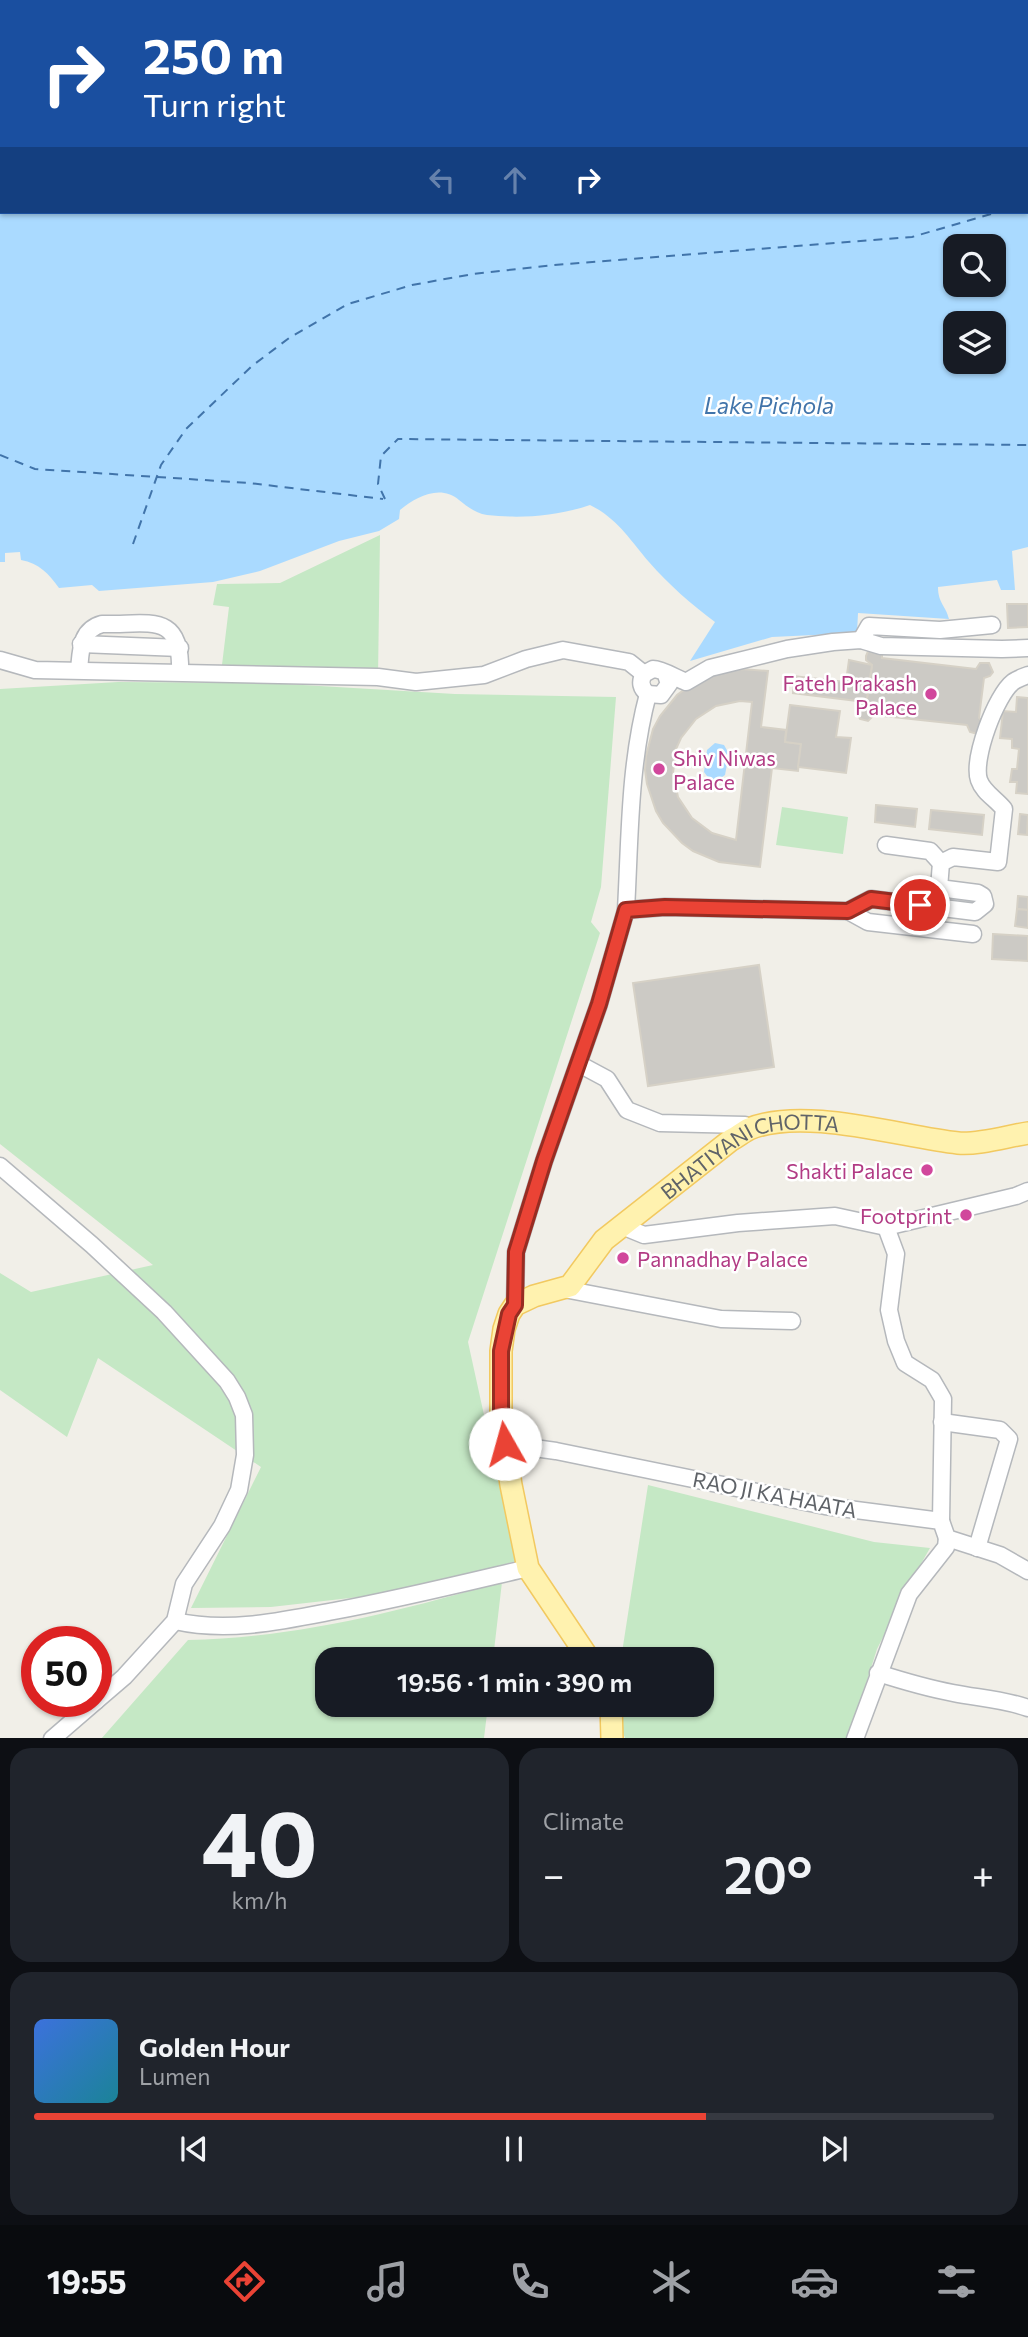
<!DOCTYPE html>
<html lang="en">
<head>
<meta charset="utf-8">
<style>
  body { margin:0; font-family:Commissioner,sans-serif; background:#20242c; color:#f1f3f6; height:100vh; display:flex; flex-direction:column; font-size:26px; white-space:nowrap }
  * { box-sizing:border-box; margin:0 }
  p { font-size:23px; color:#9ea1a6 }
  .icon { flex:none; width:38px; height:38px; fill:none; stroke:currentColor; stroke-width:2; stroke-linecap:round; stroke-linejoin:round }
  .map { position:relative; height:1738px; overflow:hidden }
  .panel { display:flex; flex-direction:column; gap:10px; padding:10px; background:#0d0f14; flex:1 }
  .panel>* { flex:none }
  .banner { position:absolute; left:0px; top:0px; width:1029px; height:214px; box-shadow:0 2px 5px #0004; background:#1a4fa0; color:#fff; overflow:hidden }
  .buttons { position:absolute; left:943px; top:234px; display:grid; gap:14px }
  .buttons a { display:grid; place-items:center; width:63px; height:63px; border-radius:14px; background:#171b24; box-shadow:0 2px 5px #0004; font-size:35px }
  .speed { position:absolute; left:21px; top:1626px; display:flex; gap:14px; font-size:35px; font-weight:700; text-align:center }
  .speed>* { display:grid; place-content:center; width:91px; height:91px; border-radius:50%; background:#171b24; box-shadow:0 2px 5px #0004; line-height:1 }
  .speed .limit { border:10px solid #d22; background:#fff; color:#111 }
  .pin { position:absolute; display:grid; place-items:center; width:60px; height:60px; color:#fff; margin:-30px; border:4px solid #fff; border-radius:50%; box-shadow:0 2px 7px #0007 }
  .me { position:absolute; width:77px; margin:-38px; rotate:353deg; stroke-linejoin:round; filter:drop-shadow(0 0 5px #0008) }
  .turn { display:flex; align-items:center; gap:24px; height:147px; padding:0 28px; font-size:32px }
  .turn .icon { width:91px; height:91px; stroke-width:2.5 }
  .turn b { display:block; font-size:49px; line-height:60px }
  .lanes { display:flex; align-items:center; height:66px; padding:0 28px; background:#0003; justify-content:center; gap:35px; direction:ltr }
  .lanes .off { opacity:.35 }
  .big { font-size:52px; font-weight:600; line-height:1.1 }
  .panel .card { flex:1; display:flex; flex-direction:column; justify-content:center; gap:10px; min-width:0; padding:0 24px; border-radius:21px; background:#20242c }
  .panel .dial { align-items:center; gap:0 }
  .dial b { font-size:91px; line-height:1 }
  .song { display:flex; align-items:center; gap:21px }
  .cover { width:84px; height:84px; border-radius:10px; background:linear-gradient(135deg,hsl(220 70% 55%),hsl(190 70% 35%)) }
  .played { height:7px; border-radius:4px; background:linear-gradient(90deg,#ea4335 70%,#363941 70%) }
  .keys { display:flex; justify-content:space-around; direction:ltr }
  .heat { display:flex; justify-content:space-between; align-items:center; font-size:38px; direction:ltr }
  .panel .tiles { flex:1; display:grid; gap:10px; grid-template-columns:1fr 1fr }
  .card:last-child { grid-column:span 2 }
  .trip { position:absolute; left:315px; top:1647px; width:399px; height:70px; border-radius:21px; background:#171b24; box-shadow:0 2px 5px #0004; font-weight:600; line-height:70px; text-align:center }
  .tab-bar { display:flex; height:112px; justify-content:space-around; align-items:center; background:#090b0e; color:#9ea1a6 }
  .tab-bar .icon { width:49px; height:49px }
  .tab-bar .on { color:#ea4335 }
  .tab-bar b { font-size:32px; color:#f1f3f6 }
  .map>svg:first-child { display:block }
  .green { fill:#c5e8c5 }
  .water { fill:#aadaff; fill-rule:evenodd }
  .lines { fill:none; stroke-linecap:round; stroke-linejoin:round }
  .ferry { stroke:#4174aa; stroke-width:2; stroke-dasharray:9 7; stroke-linecap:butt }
  .building { fill:#cccac5; stroke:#d6d1c6; stroke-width:2; fill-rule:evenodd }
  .minor-casing { stroke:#b5b8bc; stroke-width:19 }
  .major-casing { stroke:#f2c960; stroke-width:24 }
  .minor { stroke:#fff; stroke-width:16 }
  .major { stroke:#fff2af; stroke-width:21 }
  .route-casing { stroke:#982c22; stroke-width:18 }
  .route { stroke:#ea4335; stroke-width:12 }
  .hotel-dot { fill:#d1479c; stroke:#fff; stroke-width:2.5 }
  .labels { text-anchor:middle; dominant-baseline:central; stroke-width:5; stroke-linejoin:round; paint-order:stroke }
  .hotel-label { font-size:21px; fill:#b23c85; stroke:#fff; text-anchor:end }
  .street-label { font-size:21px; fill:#5f6368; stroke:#fff }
  .water-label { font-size:23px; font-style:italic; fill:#4174aa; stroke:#fff }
</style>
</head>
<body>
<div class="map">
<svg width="1028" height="1739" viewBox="0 0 1028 1739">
  <rect width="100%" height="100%" fill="#f1efe8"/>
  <g class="green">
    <polygon points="380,535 378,677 221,673 229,607 213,605 217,584 280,583"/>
    <polygon points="118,682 269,683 455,694 616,697 601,887 591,922 600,933 468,1342 516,1561 403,1592 271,1607 191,1608 261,1467 98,1358 67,1437 0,1390 0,1273 31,1292 153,1265 0,1144 0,689"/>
    <polygon points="782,807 848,817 843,854 776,845"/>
    <polygon points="648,1485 874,1542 930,1548 914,1576 877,1649 849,1738 625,1738 618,1719 619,1705 702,1704 702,1659 621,1659"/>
    <path d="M502,1582L493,1659H327V1704L488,1705L484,1738L101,1739L188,1640C296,1638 399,1611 502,1582Z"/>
  </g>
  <g class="water">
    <path d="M0,0L948,2H2V212H1027L1028,24V547L1012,551L1015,590H1001L997,580L938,587C938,603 946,606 949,619L858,613L857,633L772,637L690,661L715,622C691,604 669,585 649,562C630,540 617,518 590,505C558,516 521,519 487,515C475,513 468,507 459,500C440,484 416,497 400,510L399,519L379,531L339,541L260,571L213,582L99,591L92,585L59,588C49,574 39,563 21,560L20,552L5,553V562H0ZM956,247H994V285H956ZM956,324H994V362H956Z"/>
    <polygon points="715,743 724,745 729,754 725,775 716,781 710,780 704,772 707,750"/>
  </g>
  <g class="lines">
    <g class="ferry">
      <polyline points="1027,203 1028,203"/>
      <polyline points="0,455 35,469 249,483 383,499"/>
      <polyline points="385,499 378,484 381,456 398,439 1028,445"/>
      <polyline points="133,544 161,465 186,429 252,366 289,338 348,304 412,285 473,274 554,265 912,237 998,212"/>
    </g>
  </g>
  <g class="building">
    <polygon points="1007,604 1028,604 1028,627 1008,628"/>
    <polygon points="869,649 882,654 882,658 976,669 980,663 989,663 993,672 990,676 984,678 979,718 984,723 978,734 970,732 967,725 874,715 868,721 860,719 857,712 861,706 866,705 872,665 866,660 866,656"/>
    <polygon points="849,660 872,665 866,705 861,706 857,701 793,693 794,676 846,682"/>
    <path d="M741,669L768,671L761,727L786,730L785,742L801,744L798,771L772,768L760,867L719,862L693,851L682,843L663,823L656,811L647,784L645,770L646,756L653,729L660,716L677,695L689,686L714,674ZM740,701L752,702L736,840L712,833L692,818L678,797L673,773L676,749L681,738L696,719L716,706Z"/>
    <polygon points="1017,697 1028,698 1028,794 1016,793 1017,782 1010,782 1012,769 1017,769 1019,749 1012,748 1012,739 1000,738 1003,711 1016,712"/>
    <polygon points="790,705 840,711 836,737 851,738 846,773 798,767 801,744 785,742"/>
    <polygon points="876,805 917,809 915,827 875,822"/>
    <polygon points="931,810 984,815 982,835 929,829"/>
    <polygon points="1020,814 1028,815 1027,835 1018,834"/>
    <polygon points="1018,896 1028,897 1028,910 1017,909"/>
    <polygon points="1017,909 1028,910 1028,928 1015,926"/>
    <polygon points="993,934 1028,936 1028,961 992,959"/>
    <polygon points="759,965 774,1067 648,1086 633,983"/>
  </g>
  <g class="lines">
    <defs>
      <g id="minor">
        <polyline points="861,640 869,626 940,630 992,625"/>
        <polyline points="81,644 180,648"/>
        <polyline points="0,660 35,670 378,677 416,682 484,675 526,659 563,650 629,662 644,674"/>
        <path d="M79,670C81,650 80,630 102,624C149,625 182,611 180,672"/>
        <path d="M666,675L669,684L661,695L648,694C641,689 639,682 644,674L653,669C662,669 676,678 686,682L710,668L787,649L833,642L861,640L881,646L1002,649L1028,648"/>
        <path d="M648,694C629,765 630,837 626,910L665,907L848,911L871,899L975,912L985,904L983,896L978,893L939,888L941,863L953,857L998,862L1004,809C996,799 983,792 979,780C972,759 996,695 1013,682C1017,679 1023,677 1028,675"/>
        <polyline points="886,845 930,851 941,863"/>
        <polyline points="848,911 868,922 973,934"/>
        <polyline points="579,1064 607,1079 627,1110 660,1123 745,1125 750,1129"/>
        <polyline points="0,1166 92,1245 164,1312 227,1381 237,1397 244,1415 245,1455 239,1490 222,1526 184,1584 175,1621 124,1677 96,1701"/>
        <polyline points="622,1226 644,1235 738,1223 835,1216 886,1227 1016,1196 1028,1191"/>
        <polyline points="886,1227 896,1254 889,1310 896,1341 905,1363 932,1380 943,1399 941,1521"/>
        <polyline points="564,1289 721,1319 792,1321"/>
        <polyline points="515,1305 516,1252 544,1161 599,1004 626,910"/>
        <polyline points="942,1422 1000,1430 1009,1439 977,1548"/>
        <polyline points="505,1444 556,1451 825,1506 941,1521 947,1538 1000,1555 1028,1571"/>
        <path d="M175,1621C228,1633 282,1621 334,1611C399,1599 464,1583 528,1568"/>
        <path d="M878,1673C903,1681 927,1688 953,1693C978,1698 1003,1699 1028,1708"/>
        <polyline points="52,1739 96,1701"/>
        <polyline points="855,1739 909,1594 946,1547 947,1538"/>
      </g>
      <g id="major">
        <path id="s1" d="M589,1659L528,1568L511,1485L501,1417V1351L504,1329L509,1314L515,1305L534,1296L570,1286L604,1240L731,1140C737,1137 743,1132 749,1129C804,1106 901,1137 958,1143C978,1145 1008,1136 1028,1133"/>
        <polyline points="611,1704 612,1739"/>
      </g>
    </defs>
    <use href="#minor" class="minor-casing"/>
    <use href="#major" class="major-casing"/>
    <use href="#minor" class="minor"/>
    <use href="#major" class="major"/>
  </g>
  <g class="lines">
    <defs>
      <polyline id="route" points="505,1444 501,1416 501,1351 509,1314 515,1305 516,1252 544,1161 599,1004 626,910 665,907 848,911 871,899 920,905"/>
    </defs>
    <use href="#route" class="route-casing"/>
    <use href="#route" class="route"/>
  </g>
  <g class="hotel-dot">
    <circle cx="931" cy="694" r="7"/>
    <circle cx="659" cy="769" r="7"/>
    <circle cx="927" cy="1170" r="7"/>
    <circle cx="966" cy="1215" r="7"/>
    <circle cx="623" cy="1258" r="7"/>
  </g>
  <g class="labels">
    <g class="hotel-label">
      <text x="917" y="682">Fateh Prakash<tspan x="917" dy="24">Palace</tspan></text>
      <text x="673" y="757" text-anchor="start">Shiv Niwas<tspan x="673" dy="24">Palace</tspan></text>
      <text x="913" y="1170">Shakti Palace</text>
      <text x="952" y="1215">Footprint</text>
      <text x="637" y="1258" text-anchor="start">Pannadhay Palace</text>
    </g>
    <g class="street-label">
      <text stroke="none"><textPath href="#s1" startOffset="668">BHATIYANI CHOTTA</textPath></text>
      <text transform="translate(775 1494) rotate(11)">RAO JI KA HAATA</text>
    </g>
    <g class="water-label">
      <text x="769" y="405">Lake Pichola</text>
    </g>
  </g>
</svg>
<div class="buttons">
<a><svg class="icon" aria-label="search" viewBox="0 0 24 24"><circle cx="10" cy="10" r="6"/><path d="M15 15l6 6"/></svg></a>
<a><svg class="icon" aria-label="layers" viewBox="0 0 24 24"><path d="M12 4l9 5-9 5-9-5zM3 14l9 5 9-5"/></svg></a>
</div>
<div class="speed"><div class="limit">50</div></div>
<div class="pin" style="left:920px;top:905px;background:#d93025"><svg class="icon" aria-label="arrive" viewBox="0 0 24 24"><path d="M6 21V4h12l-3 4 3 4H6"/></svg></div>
<svg class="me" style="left:505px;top:1444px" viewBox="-20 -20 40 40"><circle r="19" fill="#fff"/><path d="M0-13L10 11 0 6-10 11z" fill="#ea4335"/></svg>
<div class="trip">19:56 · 1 min · 390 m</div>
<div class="banner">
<div class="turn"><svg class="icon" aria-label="right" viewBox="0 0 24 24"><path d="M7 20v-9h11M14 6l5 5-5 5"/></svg><div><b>250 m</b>Turn right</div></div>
<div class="lanes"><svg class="icon off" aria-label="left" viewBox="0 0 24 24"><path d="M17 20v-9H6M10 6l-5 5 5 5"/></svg><svg class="icon off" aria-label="ahead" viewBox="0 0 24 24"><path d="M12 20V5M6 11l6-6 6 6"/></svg><svg class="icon" aria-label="right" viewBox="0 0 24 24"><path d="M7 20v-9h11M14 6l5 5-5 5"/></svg></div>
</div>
</div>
<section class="panel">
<div class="tiles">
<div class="card dial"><b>40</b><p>km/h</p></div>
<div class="card"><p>Climate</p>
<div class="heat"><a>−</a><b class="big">20°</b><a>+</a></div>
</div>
<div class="card">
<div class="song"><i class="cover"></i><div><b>Golden Hour</b><p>Lumen</p></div></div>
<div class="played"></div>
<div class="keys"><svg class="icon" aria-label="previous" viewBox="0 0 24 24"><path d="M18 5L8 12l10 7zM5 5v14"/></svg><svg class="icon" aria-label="pause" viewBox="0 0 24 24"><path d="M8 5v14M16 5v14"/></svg><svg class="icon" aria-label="next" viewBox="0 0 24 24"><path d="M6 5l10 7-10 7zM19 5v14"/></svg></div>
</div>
</div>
</section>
<nav class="tab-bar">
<b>19:55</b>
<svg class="icon on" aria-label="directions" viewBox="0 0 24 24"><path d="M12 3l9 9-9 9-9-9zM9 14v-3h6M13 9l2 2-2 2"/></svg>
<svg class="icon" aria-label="music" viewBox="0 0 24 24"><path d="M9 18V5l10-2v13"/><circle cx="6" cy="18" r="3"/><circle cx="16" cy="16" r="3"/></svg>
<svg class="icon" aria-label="phone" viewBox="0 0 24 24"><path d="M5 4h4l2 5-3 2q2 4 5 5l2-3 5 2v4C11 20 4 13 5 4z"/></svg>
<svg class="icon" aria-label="climate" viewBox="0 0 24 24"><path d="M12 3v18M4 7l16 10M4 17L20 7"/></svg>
<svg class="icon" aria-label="car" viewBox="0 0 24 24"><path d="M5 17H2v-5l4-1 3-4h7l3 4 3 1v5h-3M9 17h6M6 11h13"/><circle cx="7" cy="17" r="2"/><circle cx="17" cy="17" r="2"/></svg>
<svg class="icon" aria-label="filters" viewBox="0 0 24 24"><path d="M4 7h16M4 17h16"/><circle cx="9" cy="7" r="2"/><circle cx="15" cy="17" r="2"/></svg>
</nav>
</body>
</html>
